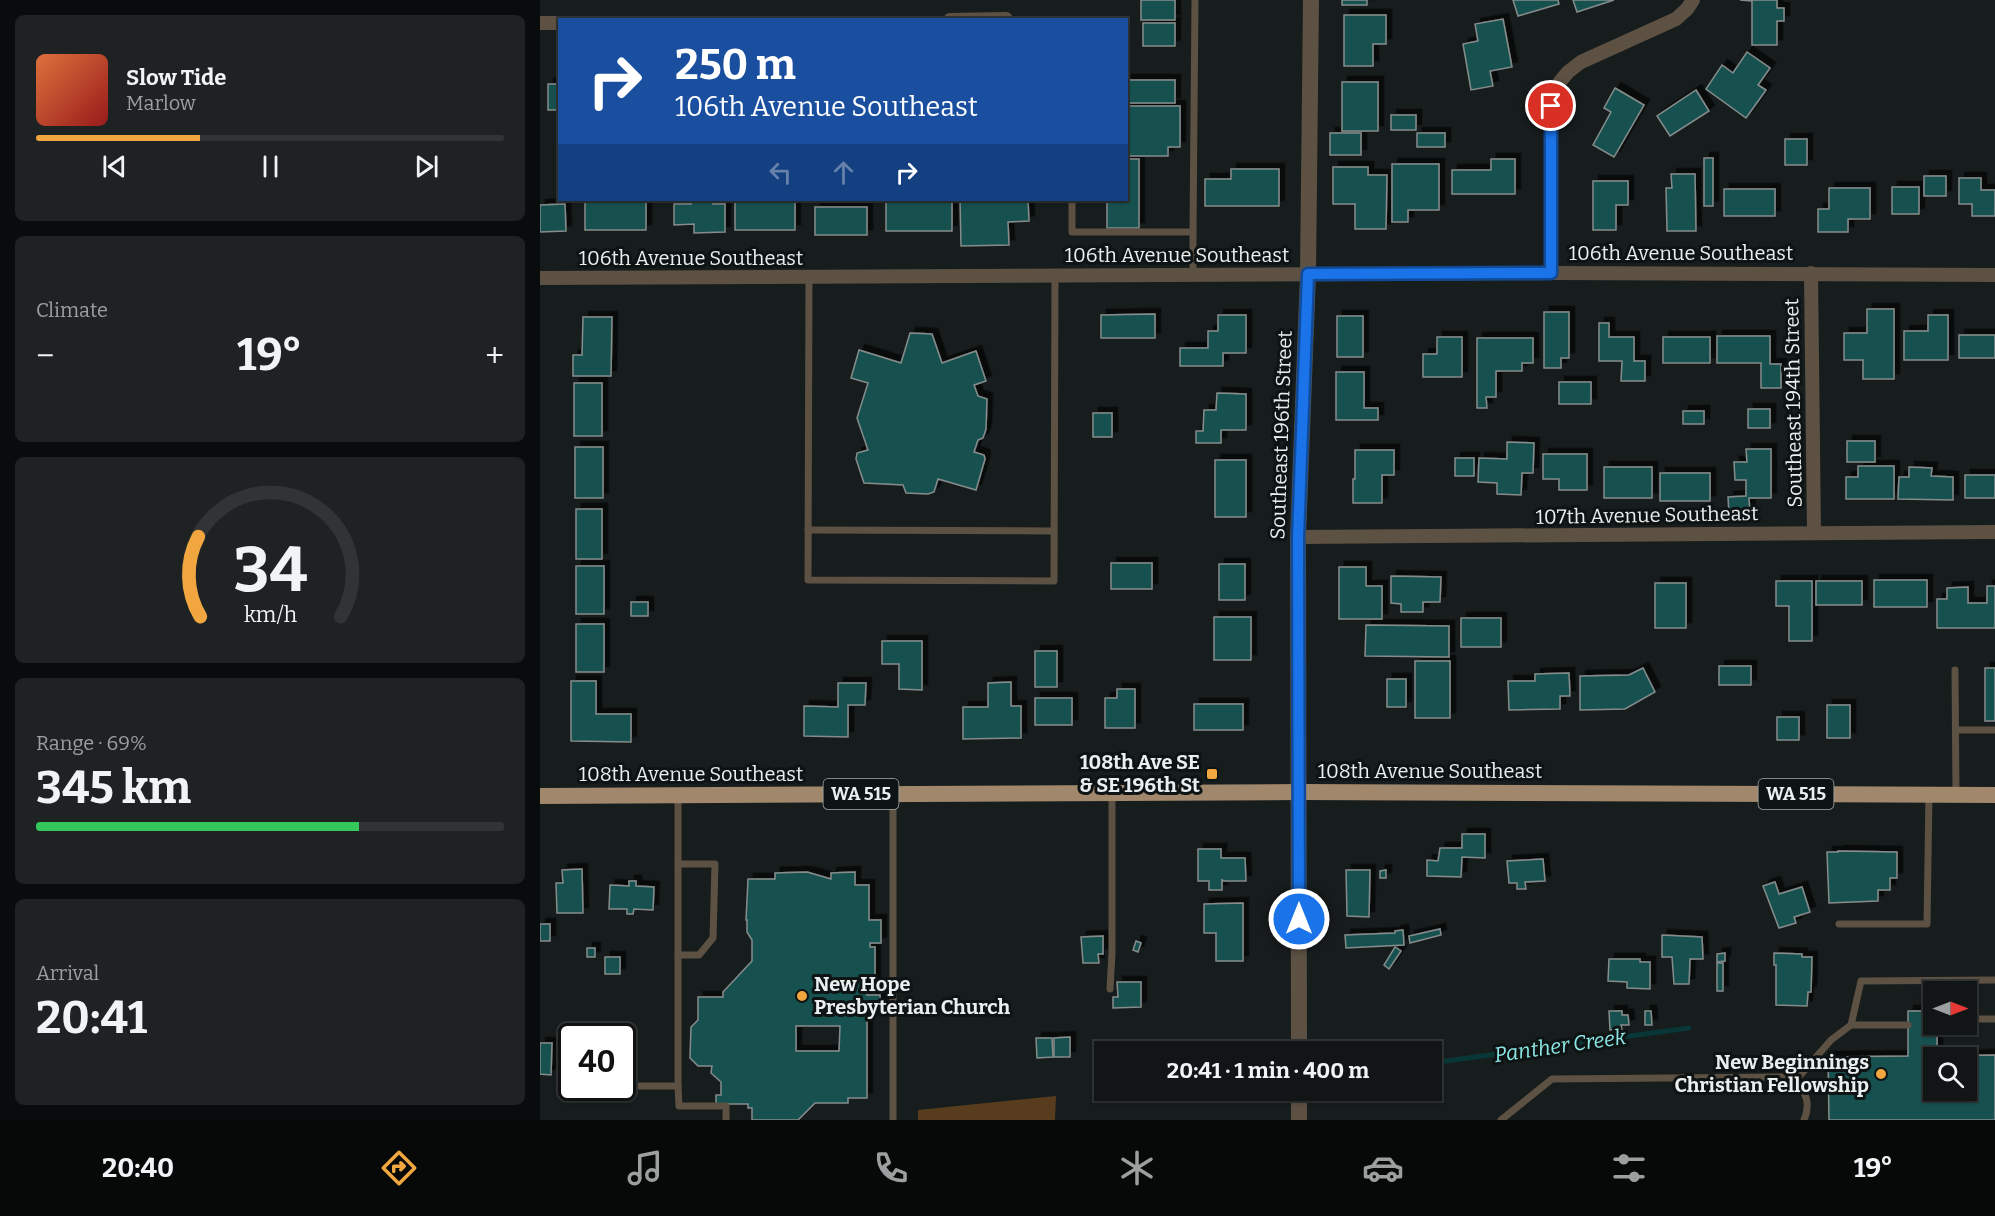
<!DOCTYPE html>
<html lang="en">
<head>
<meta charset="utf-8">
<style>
  body { margin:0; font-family:Bitter,serif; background:#1e2222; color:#f1f3f6; height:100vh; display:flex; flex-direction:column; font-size:22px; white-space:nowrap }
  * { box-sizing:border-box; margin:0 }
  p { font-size:20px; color:#9c9fa0 }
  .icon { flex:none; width:33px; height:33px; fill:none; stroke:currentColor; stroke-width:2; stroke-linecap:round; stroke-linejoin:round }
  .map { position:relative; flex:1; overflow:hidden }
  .details { display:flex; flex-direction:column; gap:15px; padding:15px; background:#090c0c; width:540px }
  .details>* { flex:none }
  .guide { position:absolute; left:18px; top:18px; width:570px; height:183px; border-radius:0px; box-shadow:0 2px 4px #0004,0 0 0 2px #303434; background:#1a4fa0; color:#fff; overflow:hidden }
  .needle { width:39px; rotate:90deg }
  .fabs { position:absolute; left:1383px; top:981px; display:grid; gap:12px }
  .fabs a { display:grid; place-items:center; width:54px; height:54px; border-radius:0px; background:#111515; box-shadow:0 2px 4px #0004,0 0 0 2px #303434; font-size:30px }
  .speed { position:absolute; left:18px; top:1023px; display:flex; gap:12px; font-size:30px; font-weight:700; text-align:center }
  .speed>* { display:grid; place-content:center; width:78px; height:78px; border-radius:50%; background:#111515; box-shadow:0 2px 4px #0004,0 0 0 2px #303434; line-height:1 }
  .speed .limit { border:3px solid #111; border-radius:9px; background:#fff; color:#111 }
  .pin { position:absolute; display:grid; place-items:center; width:51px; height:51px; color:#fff; margin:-26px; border:3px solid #fff; border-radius:50%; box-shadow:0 2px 6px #0007 }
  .me { position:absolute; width:66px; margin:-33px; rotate:0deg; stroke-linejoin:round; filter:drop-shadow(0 0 4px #0008) }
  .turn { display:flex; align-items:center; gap:21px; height:126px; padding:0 18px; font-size:27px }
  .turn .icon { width:78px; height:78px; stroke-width:2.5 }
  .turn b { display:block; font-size:42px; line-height:51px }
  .lanes { display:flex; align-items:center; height:57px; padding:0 18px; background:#0003; justify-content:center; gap:30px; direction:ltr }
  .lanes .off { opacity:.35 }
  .big { font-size:45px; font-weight:700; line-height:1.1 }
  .details .card { flex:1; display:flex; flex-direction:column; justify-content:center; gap:9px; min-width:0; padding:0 21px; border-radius:9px; background:#1e2222 }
  .details .dial { align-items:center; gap:0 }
  .dial svg { height:156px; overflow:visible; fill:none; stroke:#303434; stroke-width:7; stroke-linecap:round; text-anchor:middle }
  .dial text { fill:#f1f3f6; stroke:none }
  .song { display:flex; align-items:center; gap:18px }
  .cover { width:72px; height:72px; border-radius:9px; background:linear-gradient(135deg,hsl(20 70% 55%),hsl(0 70% 35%)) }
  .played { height:6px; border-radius:3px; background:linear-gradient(90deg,#f1a640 35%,#303434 35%) }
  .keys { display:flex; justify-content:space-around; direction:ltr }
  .heat { display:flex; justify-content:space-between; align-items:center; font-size:33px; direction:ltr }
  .charge { height:9px; border-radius:4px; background:linear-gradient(90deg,#34c759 69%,#303434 0) }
  .trip { position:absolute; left:554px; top:1041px; width:348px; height:60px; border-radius:0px; background:#111515; box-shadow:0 2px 4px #0004,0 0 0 2px #303434; font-weight:700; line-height:60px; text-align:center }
  .tab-bar { display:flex; height:96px; justify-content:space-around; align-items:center; background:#070808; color:#9c9fa0 }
  .tab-bar .icon { width:42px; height:42px }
  .tab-bar .current { color:#f1a640 }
  .tab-bar b { font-size:27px; color:#f1f3f6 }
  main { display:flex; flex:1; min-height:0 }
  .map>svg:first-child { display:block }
  .forest { fill:#573d1e }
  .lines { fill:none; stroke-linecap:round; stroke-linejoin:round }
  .stream { stroke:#093636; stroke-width:5 }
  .building { fill:#175150; stroke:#868c8c; stroke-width:1.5; fill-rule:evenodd; filter:url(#shadow) }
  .service { stroke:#5d5144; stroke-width:7 }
  .minor { stroke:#5d5144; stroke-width:14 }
  .tertiary { stroke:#5d5144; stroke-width:16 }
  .primary { stroke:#a1886c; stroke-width:16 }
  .route-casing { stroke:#114b97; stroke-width:15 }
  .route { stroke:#1a73e8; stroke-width:10 }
  .poi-dot { fill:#f1a640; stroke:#0e1313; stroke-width:2 }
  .labels { text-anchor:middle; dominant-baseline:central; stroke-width:6; stroke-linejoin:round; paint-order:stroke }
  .shield { fill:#0e1313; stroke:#a9acac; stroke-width:1.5 }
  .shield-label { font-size:18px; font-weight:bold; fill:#ebeeee }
  .street-label { font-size:20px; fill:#ebeeee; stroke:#0e1313 }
  .poi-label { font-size:20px; font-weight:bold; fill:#ebeeee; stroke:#0e1313; text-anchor:end }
  .water-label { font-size:21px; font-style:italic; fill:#8de9e7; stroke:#0e1313 }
</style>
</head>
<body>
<main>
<section class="details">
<div class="card">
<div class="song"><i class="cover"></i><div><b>Slow Tide</b><p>Marlow</p></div></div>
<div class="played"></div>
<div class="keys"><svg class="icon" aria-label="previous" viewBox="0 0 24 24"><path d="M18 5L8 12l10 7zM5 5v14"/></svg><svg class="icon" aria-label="pause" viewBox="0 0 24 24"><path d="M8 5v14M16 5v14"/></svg><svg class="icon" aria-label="next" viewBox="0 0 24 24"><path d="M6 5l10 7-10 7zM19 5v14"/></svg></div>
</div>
<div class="card"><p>Climate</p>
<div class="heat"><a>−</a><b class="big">19°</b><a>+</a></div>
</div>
<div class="card dial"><svg viewBox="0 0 100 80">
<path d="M14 69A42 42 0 1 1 86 69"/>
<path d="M14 69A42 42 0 0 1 13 28" stroke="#f1a640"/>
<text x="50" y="56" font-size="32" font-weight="700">34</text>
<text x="50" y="72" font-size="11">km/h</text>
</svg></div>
<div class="card"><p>Range · 69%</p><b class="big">345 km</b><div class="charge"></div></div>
<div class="card"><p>Arrival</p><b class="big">20:41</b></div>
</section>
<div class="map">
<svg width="1455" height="1120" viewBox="0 0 1455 1120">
  <defs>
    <filter id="shadow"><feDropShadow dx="5.5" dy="-5.5" stdDeviation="0" flood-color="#0009"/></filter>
  </defs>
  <rect width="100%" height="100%" fill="#171c1c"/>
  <polygon class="forest" points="516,1096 515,1120 378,1120 378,1110"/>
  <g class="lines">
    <polyline class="stream" points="891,1063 1149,1028"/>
  </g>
  <g class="building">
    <rect x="601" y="0" width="34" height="20"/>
    <rect x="802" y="0" width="25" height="5"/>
    <polygon points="973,0 1018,0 1019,4 978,16"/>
    <polygon points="1033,0 1074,0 1037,12"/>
    <polygon points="1200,0 1237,0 1237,8 1244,8 1244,21 1237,21 1237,45 1212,45 1212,1"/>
    <polygon points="804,15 846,15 846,44 833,44 833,66 804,66"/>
    <polygon points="963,19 972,67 950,71 953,86 931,90 923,44 938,41 935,24"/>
    <rect x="603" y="23" width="32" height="23"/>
    <polygon points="1207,52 1230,68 1218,85 1226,90 1206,118 1166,89 1182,65 1193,73"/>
    <rect x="586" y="80" width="49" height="23"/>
    <rect x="802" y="82" width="36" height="49"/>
    <rect x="8" y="84" width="12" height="26"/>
    <polygon points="1075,88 1104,105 1074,157 1053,145 1071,112 1064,108"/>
    <polygon points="1156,90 1169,111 1130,136 1117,116"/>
    <polygon points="586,106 640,106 640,147 628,147 628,156 586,156"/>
    <rect x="851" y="115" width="25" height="15"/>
    <rect x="790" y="133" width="31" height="22"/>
    <rect x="877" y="133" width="28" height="14"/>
    <rect x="1245" y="139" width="22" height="26"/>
    <rect x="1164" y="158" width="9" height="48"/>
    <polygon points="586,159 599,159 599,228 567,228 567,200 586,200"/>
    <polygon points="951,159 975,159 975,194 912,194 912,170 951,170"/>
    <polygon points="852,164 899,164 899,210 868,210 868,222 852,222"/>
    <polygon points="793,167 828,167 828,175 847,175 846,229 815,229 815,204 793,204"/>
    <polygon points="691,169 739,169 739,206 665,206 665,179 691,179"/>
    <polygon points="1131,174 1155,174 1156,231 1127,231 1126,188 1132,188"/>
    <rect x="1384" y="176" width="22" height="20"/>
    <polygon points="1419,178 1441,178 1441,190 1455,190 1455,216 1432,216 1432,204 1419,204"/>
    <polygon points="1053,181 1088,181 1088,205 1076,205 1076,230 1053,230"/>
    <rect x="1352" y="187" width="27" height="27"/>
    <polygon points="1289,188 1330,188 1330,219 1308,219 1308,232 1278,232 1278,209 1289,209"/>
    <rect x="1184" y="189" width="51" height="27"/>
    <rect x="45" y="200" width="61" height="30"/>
    <polygon points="151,200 173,200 173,204 185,204 185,232 154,233 154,224 134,225 134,204 151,204"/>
    <rect x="195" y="200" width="60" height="30"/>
    <polygon points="420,200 488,200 489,221 468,222 469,245 421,246"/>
    <rect x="346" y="202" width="66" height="29"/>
    <polygon points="25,204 26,231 0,232 0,205"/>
    <rect x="275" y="207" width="52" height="28"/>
    <polygon points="1327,309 1354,309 1354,379 1323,379 1323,360 1304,360 1304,333 1327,333"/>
    <polygon points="1004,312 1029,312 1029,358 1021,358 1021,368 1004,368"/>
    <polygon points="615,314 615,338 561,338 561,315"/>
    <polygon points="678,315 706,315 706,353 683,353 683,366 640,366 640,348 668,348 668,331 678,331"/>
    <polygon points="1388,315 1408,315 1408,360 1364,360 1364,331 1388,331"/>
    <rect x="797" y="316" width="26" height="41"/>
    <polygon points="43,317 72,317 71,376 33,376 33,355 42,355"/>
    <polygon points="1059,323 1069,323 1069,337 1094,337 1094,361 1105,361 1105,381 1081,381 1082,361 1059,361"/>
    <polygon points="370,333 392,334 402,363 436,351 446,381 434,385 438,396 447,399 446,429 443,438 438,440 434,452 444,455 445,459 436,490 398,479 394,492 388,494 366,493 363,485 324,483 316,459 317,453 328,450 317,418 328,383 311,378 319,350 361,363"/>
    <rect x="1419" y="335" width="36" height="23"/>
    <polygon points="1177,336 1230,336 1230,364 1241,364 1241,388 1221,388 1221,363 1177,363"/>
    <polygon points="897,337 922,337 922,377 883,377 883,354 897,354"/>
    <rect x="1123" y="337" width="47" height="26"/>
    <polygon points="937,338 993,338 993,363 982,363 982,371 956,371 956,397 946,397 947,408 937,408"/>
    <polygon points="796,372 824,372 824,408 838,408 838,420 796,420"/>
    <rect x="1019" y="382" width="32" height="22"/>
    <rect x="34" y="383" width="28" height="53"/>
    <polygon points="677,393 706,394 706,430 681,430 681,443 656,443 656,431 663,431 664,410 676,410"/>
    <rect x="1208" y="409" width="22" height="19"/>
    <rect x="1143" y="411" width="21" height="13"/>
    <rect x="553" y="413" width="19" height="24"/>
    <rect x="1307" y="441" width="28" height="21"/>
    <polygon points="967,442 994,443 993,473 982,473 981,495 957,494 957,483 938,482 939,458 967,459"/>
    <rect x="35" y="447" width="28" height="51"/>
    <polygon points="1206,449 1231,449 1231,498 1209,498 1210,515 1189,515 1188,497 1206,496 1206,480 1195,480 1194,462 1207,462"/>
    <polygon points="815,450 854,450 854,475 842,475 842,503 813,503 813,479 815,479"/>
    <polygon points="1003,454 1047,454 1047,490 1019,490 1019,479 1003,479"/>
    <rect x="915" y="458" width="19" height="18"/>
    <rect x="675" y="460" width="31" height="57"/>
    <polygon points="1318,466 1354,466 1354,499 1306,499 1306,477 1318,477"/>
    <rect x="1064" y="467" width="48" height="31"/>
    <polygon points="1369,467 1392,468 1391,476 1413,477 1413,500 1358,499 1359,477 1369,477"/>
    <rect x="1120" y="473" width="50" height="28"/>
    <rect x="1425" y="475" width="30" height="23"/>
    <rect x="36" y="509" width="26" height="50"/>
    <rect x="571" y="563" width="41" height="26"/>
    <rect x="679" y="564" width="26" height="36"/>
    <rect x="36" y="566" width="28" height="48"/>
    <polygon points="799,567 826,567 826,586 842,586 842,619 799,619"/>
    <polygon points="851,576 901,577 900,602 883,602 883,612 861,612 861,604 851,603"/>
    <rect x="1334" y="580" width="53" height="27"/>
    <polygon points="1236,581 1272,581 1272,641 1249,641 1249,606 1236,606"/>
    <rect x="1276" y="581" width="46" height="24"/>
    <rect x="1115" y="583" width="31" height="45"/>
    <polygon points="1447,586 1455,586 1455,628 1397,628 1397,599 1407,599 1407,588 1428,587 1428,603 1447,603"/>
    <rect x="91" y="602" width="17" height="14"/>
    <rect x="674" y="617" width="37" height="43"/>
    <rect x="921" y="618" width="40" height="29"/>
    <rect x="36" y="624" width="28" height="48"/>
    <polygon points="826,625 909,626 909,657 825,656"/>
    <polygon points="342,641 382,641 382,690 359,689 359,664 342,664"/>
    <rect x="495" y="651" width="22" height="36"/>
    <rect x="875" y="661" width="35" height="57"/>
    <rect x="1179" y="666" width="32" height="19"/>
    <polygon points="1103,668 1115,692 1085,709 1040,710 1040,676 1089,675"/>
    <rect x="1445" y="668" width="10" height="53"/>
    <polygon points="1029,673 1030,696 1020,696 1020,709 969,710 968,681 995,681 995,674"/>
    <rect x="847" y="679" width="19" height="28"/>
    <polygon points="31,681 56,681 56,714 91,714 91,742 31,741"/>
    <polygon points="471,682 471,706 481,706 481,738 423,739 423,707 448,707 448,683"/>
    <polygon points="298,683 326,683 325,705 308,705 308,737 264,736 264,706 298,707"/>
    <polygon points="577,689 595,689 595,728 565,728 565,698 577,698"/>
    <rect x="495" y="698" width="37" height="27"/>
    <rect x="654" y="704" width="49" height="26"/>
    <rect x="1287" y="705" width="23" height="33"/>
    <rect x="1237" y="717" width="22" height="23"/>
    <polygon points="922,834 945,834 945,858 922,857 921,877 887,876 887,860 898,861 900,848 922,848"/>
    <polygon points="658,849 681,849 681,858 705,858 706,881 683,881 682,879 682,890 669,890 669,881 658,881"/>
    <polygon points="1298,851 1357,852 1357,878 1350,878 1350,890 1338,890 1338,901 1289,903 1287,852 1298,852"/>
    <polygon points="1003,859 1005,881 985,882 986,889 977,889 977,883 969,883 967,861"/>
    <polygon points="42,869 43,913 17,913 16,883 23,883 22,870"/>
    <polygon points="806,870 830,870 829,917 807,916"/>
    <polygon points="846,870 846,878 840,878 840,871"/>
    <path d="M267,872L291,879V873L315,872V885H329V920H341V943H330V947H335V983H327V995H340L341,1010H327V1098H308V1103H275L258,1120H212V1108H208V1104H176V1095H181V1082L171,1073L172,1066H158L150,1058L151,1027L158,1020V997H183V992L212,961V940L207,932V920H206L208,879H235V873ZM256,1026H300L299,1051H256Z"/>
    <polygon points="89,881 96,881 96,886 114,887 113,910 94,909 93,914 87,914 87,909 69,909 70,885 89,886"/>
    <polygon points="1235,882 1239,894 1262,887 1270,912 1254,917 1256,923 1239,928 1223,886"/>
    <polygon points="703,903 703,961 676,961 676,933 664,933 664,904"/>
    <rect x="0" y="924" width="10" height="17"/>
    <polygon points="900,929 901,935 870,943 869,936"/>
    <polygon points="863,930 864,945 806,948 805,935 855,933 855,931"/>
    <polygon points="1122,935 1162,937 1163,959 1150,959 1149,984 1134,984 1132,957 1122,957"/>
    <polygon points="563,936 563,954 558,954 559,963 543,963 541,937"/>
    <polygon points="596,941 601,943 598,952 593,950"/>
    <polygon points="855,947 861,951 849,969 844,965"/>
    <rect x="47" y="948" width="8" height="9"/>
    <polygon points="1185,953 1185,961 1177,962 1177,954"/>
    <polygon points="1234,953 1262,954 1262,957 1272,957 1271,992 1268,992 1267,1006 1236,1005 1236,965 1234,965"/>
    <rect x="65" y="957" width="15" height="17"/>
    <polygon points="1069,959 1100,959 1100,962 1110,962 1110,989 1087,988 1087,982 1068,981"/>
    <rect x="1177" y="963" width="6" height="28"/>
    <polygon points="577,982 601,982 601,1007 573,1008 573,997 578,997"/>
    <polygon points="1069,1011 1082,1011 1082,1015 1088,1015 1089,1025 1081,1025 1082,1029 1070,1030"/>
    <polygon points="1105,1011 1111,1011 1112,1025 1105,1025"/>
    <path d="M1368,1011H1394V1024H1397V1056L1455,1055V1120H1289L1288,1057L1368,1056ZM1394,1058H1426V1090H1394Z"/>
    <polygon points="530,1037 530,1057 514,1057 514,1038"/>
    <polygon points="496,1038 512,1038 513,1057 497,1058"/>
    <polygon points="0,1043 12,1043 11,1075 0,1074"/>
  </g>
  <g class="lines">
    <g class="service">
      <polyline points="532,200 532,232 653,232 653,274"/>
      <polyline points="653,232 655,0"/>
      <polyline points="269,276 268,580 514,581 515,275"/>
      <polyline points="268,530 514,531"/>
      <polyline points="1415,670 1416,794"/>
      <polyline points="1416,730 1455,730"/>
      <polyline points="138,795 138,1086"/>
      <polyline points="353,796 353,1120"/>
      <polyline points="138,864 175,864 173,938 159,955 138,955"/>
      <polyline points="1299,924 1387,924 1389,794"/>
      <polyline points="570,989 572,953 572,793"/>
      <polyline points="1426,1019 1455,1019"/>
      <polyline points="1368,1025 1311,1025 1321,981 1455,980"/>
      <polyline points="1397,1025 1398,1024"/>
      <polyline points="1256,1080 1291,1040 1311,1025"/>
      <polyline points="88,1086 138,1086 139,1106 186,1106 186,1120"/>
      <path d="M961,1120L1012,1079L1246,1077L1256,1080C1266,1093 1271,1104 1264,1120"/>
    </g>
    <g class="minor">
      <polyline points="410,20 466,19"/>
      <polyline points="0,23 20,23"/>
      <polyline points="1011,273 1011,106 1019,83 1028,72 1041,62 1136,19 1147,9 1153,0"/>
      <polyline points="1271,273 1274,533"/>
      <polyline points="0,278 1011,273 1455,275"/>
      <polyline points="758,537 1455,532"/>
    </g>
    <g class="tertiary">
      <polyline points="759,1052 758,537 768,274 771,0"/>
      <polyline points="759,1090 759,1120"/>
    </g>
    <polyline class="primary" points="0,796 759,792 1455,795"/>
  </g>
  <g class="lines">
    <defs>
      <polyline id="route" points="759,919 758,537 768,274 1011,273 1011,106"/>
    </defs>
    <use href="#route" class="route-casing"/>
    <use href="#route" class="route"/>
  </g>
  <g class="poi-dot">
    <rect x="666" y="768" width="12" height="12" rx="3"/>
    <circle cx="262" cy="996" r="6"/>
    <circle cx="1341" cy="1074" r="6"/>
  </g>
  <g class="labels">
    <g class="shield">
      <rect x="283.5" y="779" width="75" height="30" rx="4.5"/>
      <rect x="1218.5" y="779" width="75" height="30" rx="4.5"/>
    </g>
    <g class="shield-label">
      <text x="321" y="794">WA 515</text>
      <text x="1256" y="794">WA 515</text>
    </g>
    <g class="street-label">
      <text x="1141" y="253">106th Avenue Southeast</text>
      <text x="637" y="255">106th Avenue Southeast</text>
      <text x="151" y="258">106th Avenue Southeast</text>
      <text transform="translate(1253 403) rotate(-91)">Southeast 194th Street</text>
      <text transform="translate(741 435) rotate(-88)">Southeast 196th Street</text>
      <text transform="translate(1107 515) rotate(-1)">107th Avenue Southeast</text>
      <text x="890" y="771">108th Avenue Southeast</text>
      <text x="151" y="774">108th Avenue Southeast</text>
    </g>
    <g class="poi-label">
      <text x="660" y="762">108th Ave SE<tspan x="660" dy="23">&amp; SE 196th St</tspan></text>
      <text x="274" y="984" text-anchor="start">New Hope<tspan x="274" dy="23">Presbyterian Church</tspan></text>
      <text x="1329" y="1062">New Beginnings<tspan x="1329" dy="23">Christian Fellowship</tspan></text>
    </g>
    <g class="water-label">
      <text transform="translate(1020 1046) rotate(-8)">Panther Creek</text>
    </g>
  </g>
</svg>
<div class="fabs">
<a><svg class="needle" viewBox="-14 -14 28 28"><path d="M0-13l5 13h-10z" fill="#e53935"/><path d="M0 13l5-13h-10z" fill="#9c9fa0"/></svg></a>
<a><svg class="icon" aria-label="search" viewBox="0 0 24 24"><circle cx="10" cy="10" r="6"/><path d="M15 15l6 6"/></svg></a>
</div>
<div class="speed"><div class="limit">40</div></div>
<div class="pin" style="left:1011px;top:106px;background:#d93025"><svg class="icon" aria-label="arrive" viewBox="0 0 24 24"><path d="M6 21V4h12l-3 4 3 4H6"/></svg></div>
<svg class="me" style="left:759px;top:919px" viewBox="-20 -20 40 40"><circle r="17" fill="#1a73e8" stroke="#fff" stroke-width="3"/><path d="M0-11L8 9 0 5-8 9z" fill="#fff"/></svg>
<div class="trip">20:41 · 1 min · 400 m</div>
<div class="guide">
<div class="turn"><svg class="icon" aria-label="right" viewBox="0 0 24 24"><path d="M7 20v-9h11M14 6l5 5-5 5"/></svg><div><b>250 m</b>106th Avenue Southeast</div></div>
<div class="lanes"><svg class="icon off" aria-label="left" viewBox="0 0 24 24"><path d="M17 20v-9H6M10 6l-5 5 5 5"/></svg><svg class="icon off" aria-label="ahead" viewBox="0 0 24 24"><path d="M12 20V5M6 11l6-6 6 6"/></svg><svg class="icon" aria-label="right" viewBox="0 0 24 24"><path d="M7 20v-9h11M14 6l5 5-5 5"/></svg></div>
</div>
</div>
</main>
<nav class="tab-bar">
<b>20:40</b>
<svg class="icon current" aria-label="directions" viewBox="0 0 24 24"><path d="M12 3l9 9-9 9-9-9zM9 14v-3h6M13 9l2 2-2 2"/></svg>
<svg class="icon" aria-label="music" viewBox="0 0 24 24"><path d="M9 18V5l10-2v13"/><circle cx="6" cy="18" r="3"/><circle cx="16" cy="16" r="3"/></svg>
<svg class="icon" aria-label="phone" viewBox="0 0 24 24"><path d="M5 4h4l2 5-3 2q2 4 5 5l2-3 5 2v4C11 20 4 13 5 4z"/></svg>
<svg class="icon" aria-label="climate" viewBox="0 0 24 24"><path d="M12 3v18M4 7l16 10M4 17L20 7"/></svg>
<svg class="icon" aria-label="car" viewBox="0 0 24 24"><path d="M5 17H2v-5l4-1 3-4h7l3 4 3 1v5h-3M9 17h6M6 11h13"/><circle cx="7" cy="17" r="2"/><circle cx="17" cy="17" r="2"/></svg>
<svg class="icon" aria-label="filters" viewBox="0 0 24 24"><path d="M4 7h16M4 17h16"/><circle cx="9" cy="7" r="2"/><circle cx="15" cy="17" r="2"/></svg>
<b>19°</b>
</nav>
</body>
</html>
